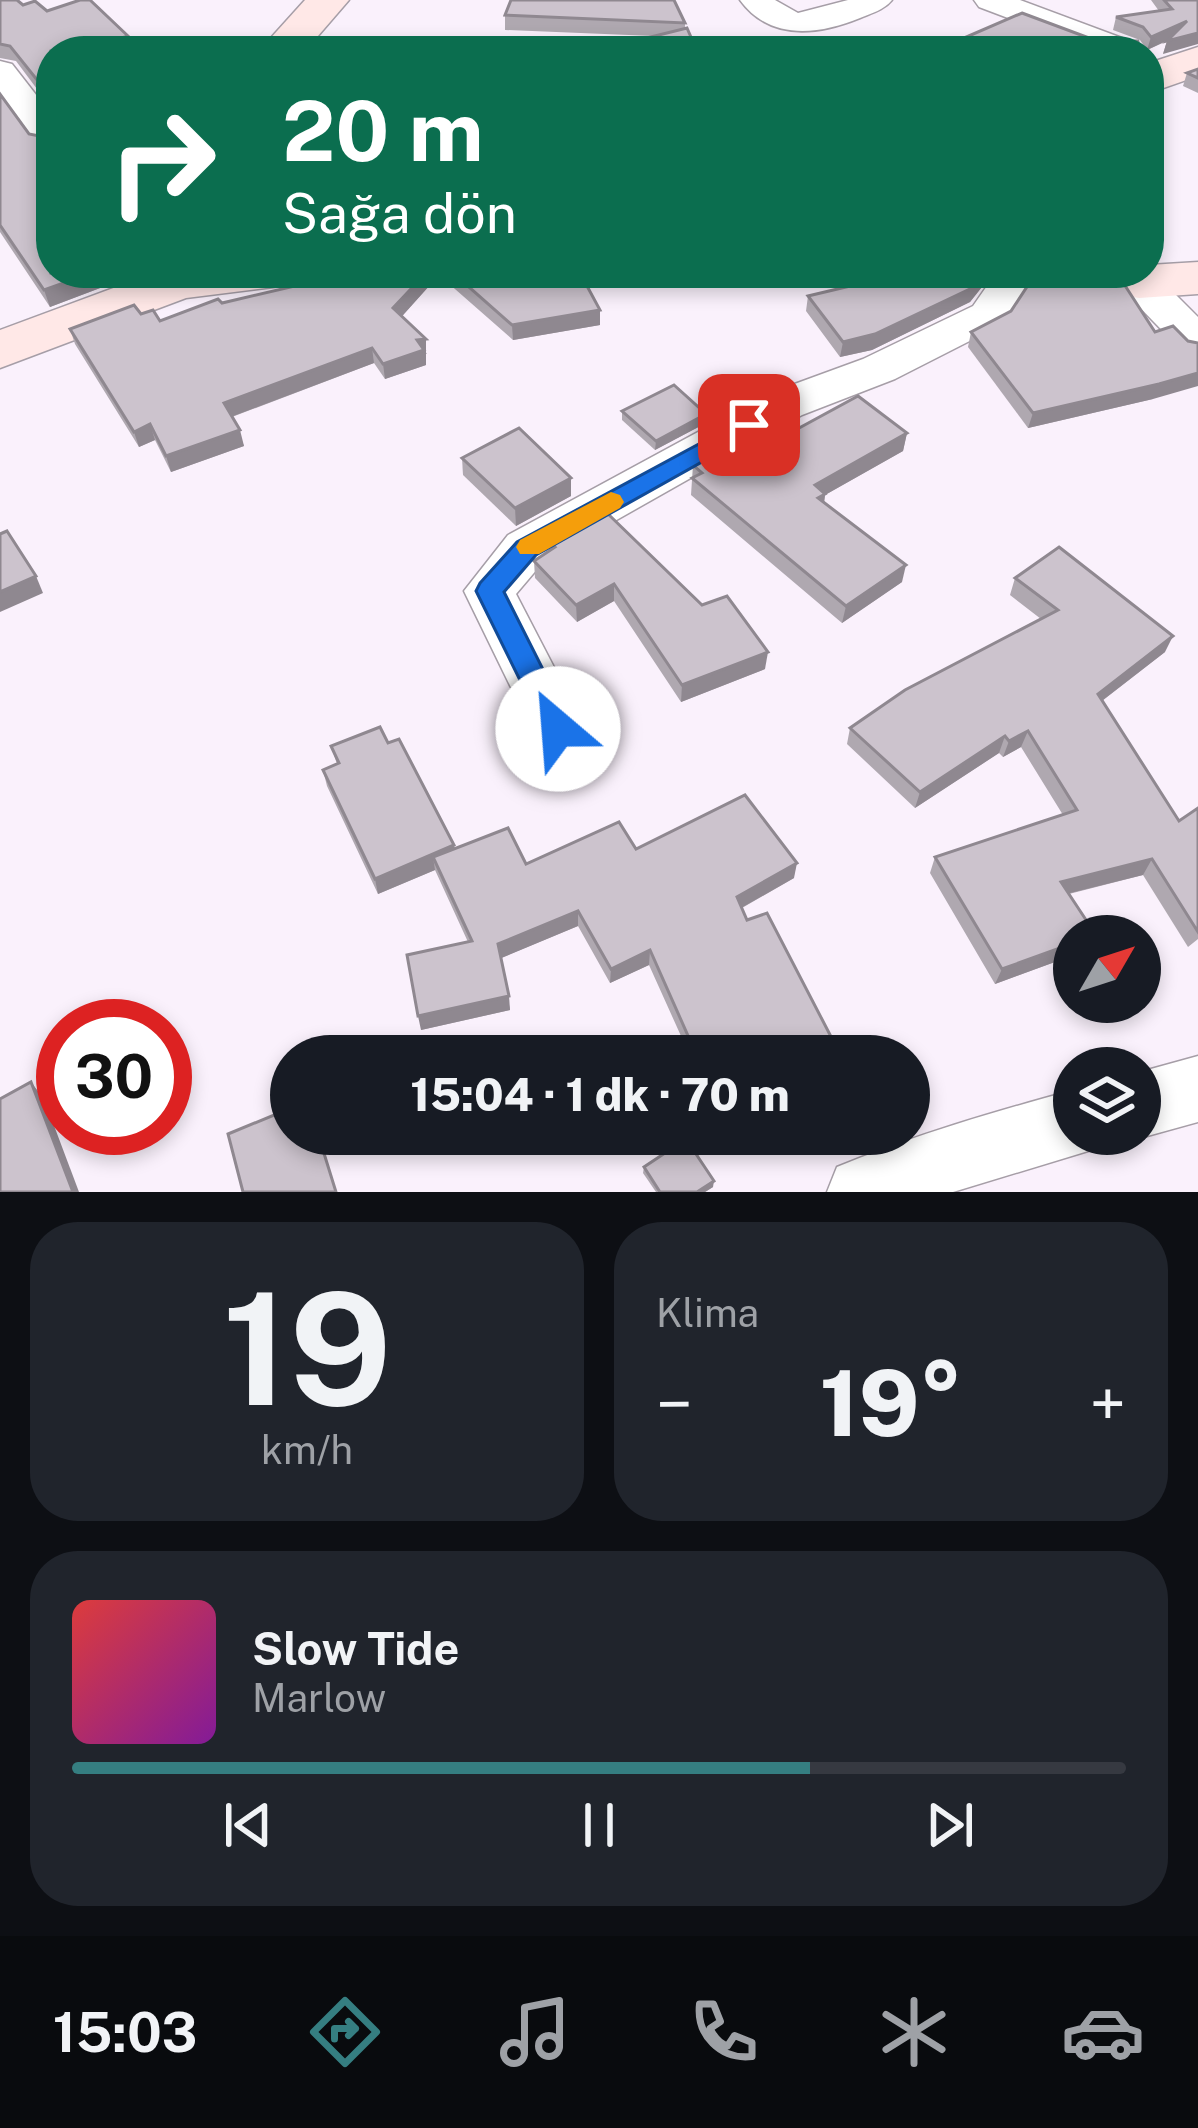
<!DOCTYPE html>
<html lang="tr">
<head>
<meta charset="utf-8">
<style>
  body { margin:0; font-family:"Public Sans",sans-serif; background:#20242c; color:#f1f3f6; height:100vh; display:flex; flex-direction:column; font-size:45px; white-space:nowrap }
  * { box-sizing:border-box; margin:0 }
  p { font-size:39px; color:#9ea1a6 }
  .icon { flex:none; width:66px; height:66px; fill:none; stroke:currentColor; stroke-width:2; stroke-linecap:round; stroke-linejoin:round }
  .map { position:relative; height:1192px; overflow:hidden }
  .drawer { display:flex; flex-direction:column; gap:30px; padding:30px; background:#0d0f14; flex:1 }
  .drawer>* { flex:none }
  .hud { position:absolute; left:36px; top:36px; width:1128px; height:252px; border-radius:48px; box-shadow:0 6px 18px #0003; background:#0b6e4f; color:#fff; overflow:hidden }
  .needle { width:78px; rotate:51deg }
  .buttons { position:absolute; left:1053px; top:915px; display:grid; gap:24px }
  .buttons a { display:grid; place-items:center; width:108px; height:108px; border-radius:50%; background:#171b24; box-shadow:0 6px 18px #0003; font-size:60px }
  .speed { position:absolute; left:36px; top:999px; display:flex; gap:24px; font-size:60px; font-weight:700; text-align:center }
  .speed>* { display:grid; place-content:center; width:156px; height:156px; border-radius:50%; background:#171b24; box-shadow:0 6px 18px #0003; line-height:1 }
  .speed .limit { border:18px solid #d22; background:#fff; color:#111 }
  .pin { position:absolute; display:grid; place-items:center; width:102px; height:102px; color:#fff; margin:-51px; border-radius:24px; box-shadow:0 6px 18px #0006 }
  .me { position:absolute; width:132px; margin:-66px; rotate:333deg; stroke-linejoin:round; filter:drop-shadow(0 0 9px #0008) }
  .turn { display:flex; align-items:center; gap:42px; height:252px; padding:0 48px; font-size:54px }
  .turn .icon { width:156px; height:156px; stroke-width:2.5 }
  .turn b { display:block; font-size:84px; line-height:102px }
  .big { font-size:90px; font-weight:800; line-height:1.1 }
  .drawer .tile { flex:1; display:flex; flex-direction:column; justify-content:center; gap:18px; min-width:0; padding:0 42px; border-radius:48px; background:#20242c }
  .drawer .dial { align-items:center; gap:0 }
  .dial b { font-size:156px; line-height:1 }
  .song { display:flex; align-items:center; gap:36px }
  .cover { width:144px; height:144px; border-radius:18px; background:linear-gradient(135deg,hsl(0 70% 55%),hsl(290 70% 35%)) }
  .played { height:12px; border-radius:6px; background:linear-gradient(90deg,#357e81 70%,#363941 70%) }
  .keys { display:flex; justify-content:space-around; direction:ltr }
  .heat { display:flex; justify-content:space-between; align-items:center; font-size:66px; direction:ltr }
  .drawer .tiles { flex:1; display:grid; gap:30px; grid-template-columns:1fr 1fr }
  .tile:last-child { grid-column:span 2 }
  .trip { position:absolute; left:270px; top:1035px; width:660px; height:120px; border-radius:60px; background:#171b24; box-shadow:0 6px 18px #0003; font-weight:800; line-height:120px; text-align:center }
  .tab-bar { display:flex; height:192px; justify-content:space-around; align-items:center; background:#090b0e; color:#9ea1a6 }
  .tab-bar .icon { width:84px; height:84px }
  .tab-bar .current { color:#357e81 }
  .tab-bar b { font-size:54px; color:#f1f3f6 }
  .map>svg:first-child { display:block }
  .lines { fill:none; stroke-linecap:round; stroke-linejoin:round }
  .street-casing { stroke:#a69ea7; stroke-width:3 }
  .secondary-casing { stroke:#a69ea7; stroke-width:3 }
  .street { fill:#fff; fill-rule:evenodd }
  .secondary { fill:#ffe8e7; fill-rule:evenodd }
  .wall { fill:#afa8b0 }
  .shaded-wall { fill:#8f8890 }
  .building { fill:#ccc3cd; stroke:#8f8890; stroke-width:3 }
  .route { fill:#1a73e8; stroke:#114b97; stroke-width:3 }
  .slow { fill:#f59e0b }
</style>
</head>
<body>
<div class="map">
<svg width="1198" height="1192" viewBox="0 0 1198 1192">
  <rect width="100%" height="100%" fill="#faf1fc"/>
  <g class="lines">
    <defs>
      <g id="street">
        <path d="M740,0H775L798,13L848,0H892C884,10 872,13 860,18C818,35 770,41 740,0Z"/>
        <polygon points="974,0 1020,0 1138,44 1143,51 1095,51 979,7"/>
        <polygon points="0,61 12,64 51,114 51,150 38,147 0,95"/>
        <polygon points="996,273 1037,273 1003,324 895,379 802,415 544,561 516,594 586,729 577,745 558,752 539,745 464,591 508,535 770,393 863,359 973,306"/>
        <polygon points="1124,273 1154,273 1198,317 1198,356 1183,352 1124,291 1118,282"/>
        <polygon points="1198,1056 1198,1122 1140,1138 1130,1134 1140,1134 1140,1072"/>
        <path d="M1074,1090V1134H1104L1098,1148L953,1192H827L837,1167C915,1135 993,1112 1074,1090Z"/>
      </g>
      <g id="secondary">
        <polygon points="305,0 349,0 305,51 259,51"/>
        <polygon points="1198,47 1198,76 1149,93 1149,63"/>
        <polygon points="1198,262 1198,294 1139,298 1058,284 1051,273 1149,273 1149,265"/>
        <polygon points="154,273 304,273 297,284 186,298 0,368 0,330"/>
      </g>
    </defs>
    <use href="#street" class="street-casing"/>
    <use href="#secondary" class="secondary-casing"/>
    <use href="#street" class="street"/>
    <use href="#secondary" class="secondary"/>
  </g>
  <g class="wall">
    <polygon points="0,0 51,51 51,223 44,226 51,247 108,285 50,307 0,232 0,94 29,134 49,138 49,105 16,61 0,58"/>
    <polygon points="1151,0 1198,0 1163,54 1167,41 1147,50 1140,40 1113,30 1116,17 1159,11"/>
    <polygon points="505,15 685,23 685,28 653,36 505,30"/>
    <polygon points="1198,69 1198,93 1183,86 1187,73"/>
    <polygon points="315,273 580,273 600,325 513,340 439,275 402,316 427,354 425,354 426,365 385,379 374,363 232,417 244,446 171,472 155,440 139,447 75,344 70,329 141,314 160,321 318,280"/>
    <polygon points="894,273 993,273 970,302 872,350 840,357 806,311 808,296 895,276"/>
    <polygon points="1011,311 1153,399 1028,428 968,347 971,332"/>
    <polygon points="622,411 706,423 655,450 622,420"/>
    <polygon points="907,433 903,451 825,495 824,502 902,582 842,623 691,495 693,465 752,445 766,446"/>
    <polygon points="462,458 571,496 516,526 463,475"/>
    <polygon points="552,544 765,669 681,702 614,601 577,622 535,578 534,561 552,549"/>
    <polygon points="1015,578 1165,652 1102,701 1179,821 1198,808 1198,939 1188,947 1143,875 1069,894 1074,936 1074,955 995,984 930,873 935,857 1063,815 1021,747 1003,757 999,753 915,808 847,744 850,728 1041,619 1010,595"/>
    <polygon points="388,743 454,845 455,849 526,864 636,849 794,878 742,908 747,920 841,1056 690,1056 649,965 610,983 578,926 501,958 510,1010 421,1030 468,942 435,870 378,894 327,786 323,770 337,764 331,746"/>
    <polygon points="644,1167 713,1187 705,1192 656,1192 643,1173"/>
  </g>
  <g class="shaded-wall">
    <polygon points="1187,21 1183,33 1147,50 1151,37"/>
    <polygon points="1198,33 1198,44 1163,54 1167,41"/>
    <polygon points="128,36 131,51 82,51"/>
    <polygon points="1139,41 1136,51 1117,51"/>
    <polygon points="51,148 51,166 41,152"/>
    <polygon points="51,205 51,223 44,226 39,209"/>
    <polygon points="92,273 104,273 108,285 50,307 44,290"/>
    <polygon points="426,273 439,273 439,275 396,323 393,308"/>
    <polygon points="985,273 993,273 970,302 872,350 840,357 843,342"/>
    <polygon points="600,310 600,325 513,340 512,325"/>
    <polygon points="426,339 426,365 385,379 383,364 417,340"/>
    <polygon points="372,348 374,363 228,418 224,403"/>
    <polygon points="1198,373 1198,386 1153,399 1028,428 1033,413"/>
    <polygon points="706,414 706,423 655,450 656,441"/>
    <polygon points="150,424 155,440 139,447 134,432"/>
    <polygon points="240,430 244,446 171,472 166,456"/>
    <polygon points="907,433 903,451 825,495 823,511 815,485"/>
    <polygon points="571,478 571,496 516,526 515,508"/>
    <polygon points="906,565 902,582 842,623 846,606"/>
    <polygon points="36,576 43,593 0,612 0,592"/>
    <polygon points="614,584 614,601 577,622 576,605"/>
    <polygon points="1173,636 1165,652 1090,710 1098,694"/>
    <polygon points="768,652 765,669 681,702 682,685"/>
    <polygon points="1028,731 1021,747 1003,757 1009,741"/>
    <polygon points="1005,736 999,753 915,808 920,792"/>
    <polygon points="454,845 456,861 433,857 435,870 378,894 375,879"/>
    <polygon points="1152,859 1143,875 1054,897 1061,882"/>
    <polygon points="797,863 794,878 734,912 737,897"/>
    <polygon points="578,911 578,926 499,959 498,944"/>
    <polygon points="1074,943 1074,955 995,984 1002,969"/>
    <polygon points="650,950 649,965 610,983 611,969"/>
    <polygon points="509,996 510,1010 421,1030 418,1016"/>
    <polygon points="31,1082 44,1099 79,1192 73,1192"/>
    <polygon points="714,1181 713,1187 705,1192 697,1192"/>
  </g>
  <g class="building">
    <polygon points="0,0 17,0 23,5 35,1 47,11 80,0 90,0 128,36 82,51 51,51 51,148 41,152 51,166 51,205 39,209 51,247 51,273 92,273 44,290 0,225 0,94 29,134 49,138 50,96 10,46 0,44"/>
    <polygon points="511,0 674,0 685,23 505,15"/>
    <polygon points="1164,0 1198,0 1198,33 1167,41 1187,21 1151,37 1143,27 1116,17 1172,9"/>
    <polygon points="1022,13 1097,41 1139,41 1117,51 934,51"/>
    <polygon points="687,28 697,51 594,51"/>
    <polygon points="1198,69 1198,78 1187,73"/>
    <polygon points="321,273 426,273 393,308 426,339 417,340 424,350 383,364 372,348 224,403 240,430 166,456 150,424 134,432 70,329 134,305 141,314 153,310 160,321 218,299 222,303 325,279"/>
    <polygon points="453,273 580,273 600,310 512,325"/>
    <polygon points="905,273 985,273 974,287 875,334 843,342 808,296"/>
    <polygon points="1036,273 1062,273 1124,284 1155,332 1173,326 1188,341 1198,343 1198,373 1159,384 1033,413 971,332 1011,311"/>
    <polygon points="674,385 706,414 656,441 622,411"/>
    <polygon points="858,396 907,433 815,485 825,494 818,498 906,565 846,606 692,478 702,473 693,465 743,437 752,445 759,441 766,446"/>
    <polygon points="519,428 571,478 515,508 462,458"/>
    <polygon points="607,513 702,605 727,596 768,652 682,685 614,584 576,605 534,561 555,547 552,544"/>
    <polygon points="7,531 36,576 0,592 0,534"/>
    <polygon points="1059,547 1173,636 1098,694 1179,821 1198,808 1198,932 1152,859 1061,882 1096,935 1074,936 1074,943 1002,969 935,857 1077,810 1028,731 1009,741 1005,736 920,792 850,728 905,690 1058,610 1015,578"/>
    <polygon points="380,727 388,743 399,739 454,845 375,879 323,770 339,763 331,746"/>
    <polygon points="745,795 797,863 737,897 747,920 767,913 841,1056 697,1056 650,950 611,969 578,911 498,944 509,996 418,1016 407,955 472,941 433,857 508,828 526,864 619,822 636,849"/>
    <polygon points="31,1082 73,1192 0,1192 0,1099"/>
    <polygon points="291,1108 291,1134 318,1134 336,1192 243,1192 228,1134"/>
    <polygon points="686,1139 714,1181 697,1192 660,1192 644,1167"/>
  </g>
  <polygon class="route" points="749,417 761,425 757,431 536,555 504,592 573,729 569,737 548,737 476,591 480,583 517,542"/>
  <polygon class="slow" points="611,492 620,495 624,502 620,508 539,554 520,554 516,547 520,540"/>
</svg>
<div class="buttons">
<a><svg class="needle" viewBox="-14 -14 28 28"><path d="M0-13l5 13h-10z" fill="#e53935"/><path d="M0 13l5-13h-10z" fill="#9ea1a6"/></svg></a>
<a><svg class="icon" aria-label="layers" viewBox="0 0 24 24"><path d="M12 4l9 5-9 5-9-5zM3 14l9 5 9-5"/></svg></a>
</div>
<div class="speed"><div class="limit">30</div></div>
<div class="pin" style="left:749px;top:425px;background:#d93025"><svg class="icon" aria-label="arrive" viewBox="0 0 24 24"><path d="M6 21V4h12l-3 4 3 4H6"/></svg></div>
<svg class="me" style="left:558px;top:729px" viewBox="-20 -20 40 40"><circle r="19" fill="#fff"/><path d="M0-13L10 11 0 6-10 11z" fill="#1a73e8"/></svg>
<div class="trip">15:04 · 1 dk · 70 m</div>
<div class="hud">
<div class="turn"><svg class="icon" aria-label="right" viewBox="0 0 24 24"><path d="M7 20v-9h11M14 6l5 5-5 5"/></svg><div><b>20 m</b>Sağa dön</div></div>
</div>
</div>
<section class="drawer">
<div class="tiles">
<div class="tile dial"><b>19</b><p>km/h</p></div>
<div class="tile"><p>Klima</p>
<div class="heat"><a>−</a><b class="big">19°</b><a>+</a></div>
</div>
<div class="tile">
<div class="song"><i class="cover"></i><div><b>Slow Tide</b><p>Marlow</p></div></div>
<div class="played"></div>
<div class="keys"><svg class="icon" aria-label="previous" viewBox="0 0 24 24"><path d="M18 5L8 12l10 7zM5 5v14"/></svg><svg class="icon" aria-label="pause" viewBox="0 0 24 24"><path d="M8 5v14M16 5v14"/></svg><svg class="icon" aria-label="next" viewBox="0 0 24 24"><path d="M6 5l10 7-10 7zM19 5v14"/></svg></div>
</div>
</div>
</section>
<nav class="tab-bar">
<b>15:03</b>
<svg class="icon current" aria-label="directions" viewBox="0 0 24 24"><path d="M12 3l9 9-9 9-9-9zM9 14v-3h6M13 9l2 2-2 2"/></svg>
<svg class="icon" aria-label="music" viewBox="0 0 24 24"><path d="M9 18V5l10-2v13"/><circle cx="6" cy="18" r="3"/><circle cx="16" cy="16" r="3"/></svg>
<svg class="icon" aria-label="phone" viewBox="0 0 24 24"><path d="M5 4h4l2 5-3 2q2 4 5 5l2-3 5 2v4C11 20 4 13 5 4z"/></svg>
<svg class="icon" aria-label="climate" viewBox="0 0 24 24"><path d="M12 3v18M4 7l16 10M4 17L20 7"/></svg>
<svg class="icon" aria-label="car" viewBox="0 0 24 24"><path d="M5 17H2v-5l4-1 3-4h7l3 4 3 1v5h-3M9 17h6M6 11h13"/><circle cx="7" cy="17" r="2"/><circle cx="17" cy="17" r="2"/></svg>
</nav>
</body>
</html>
